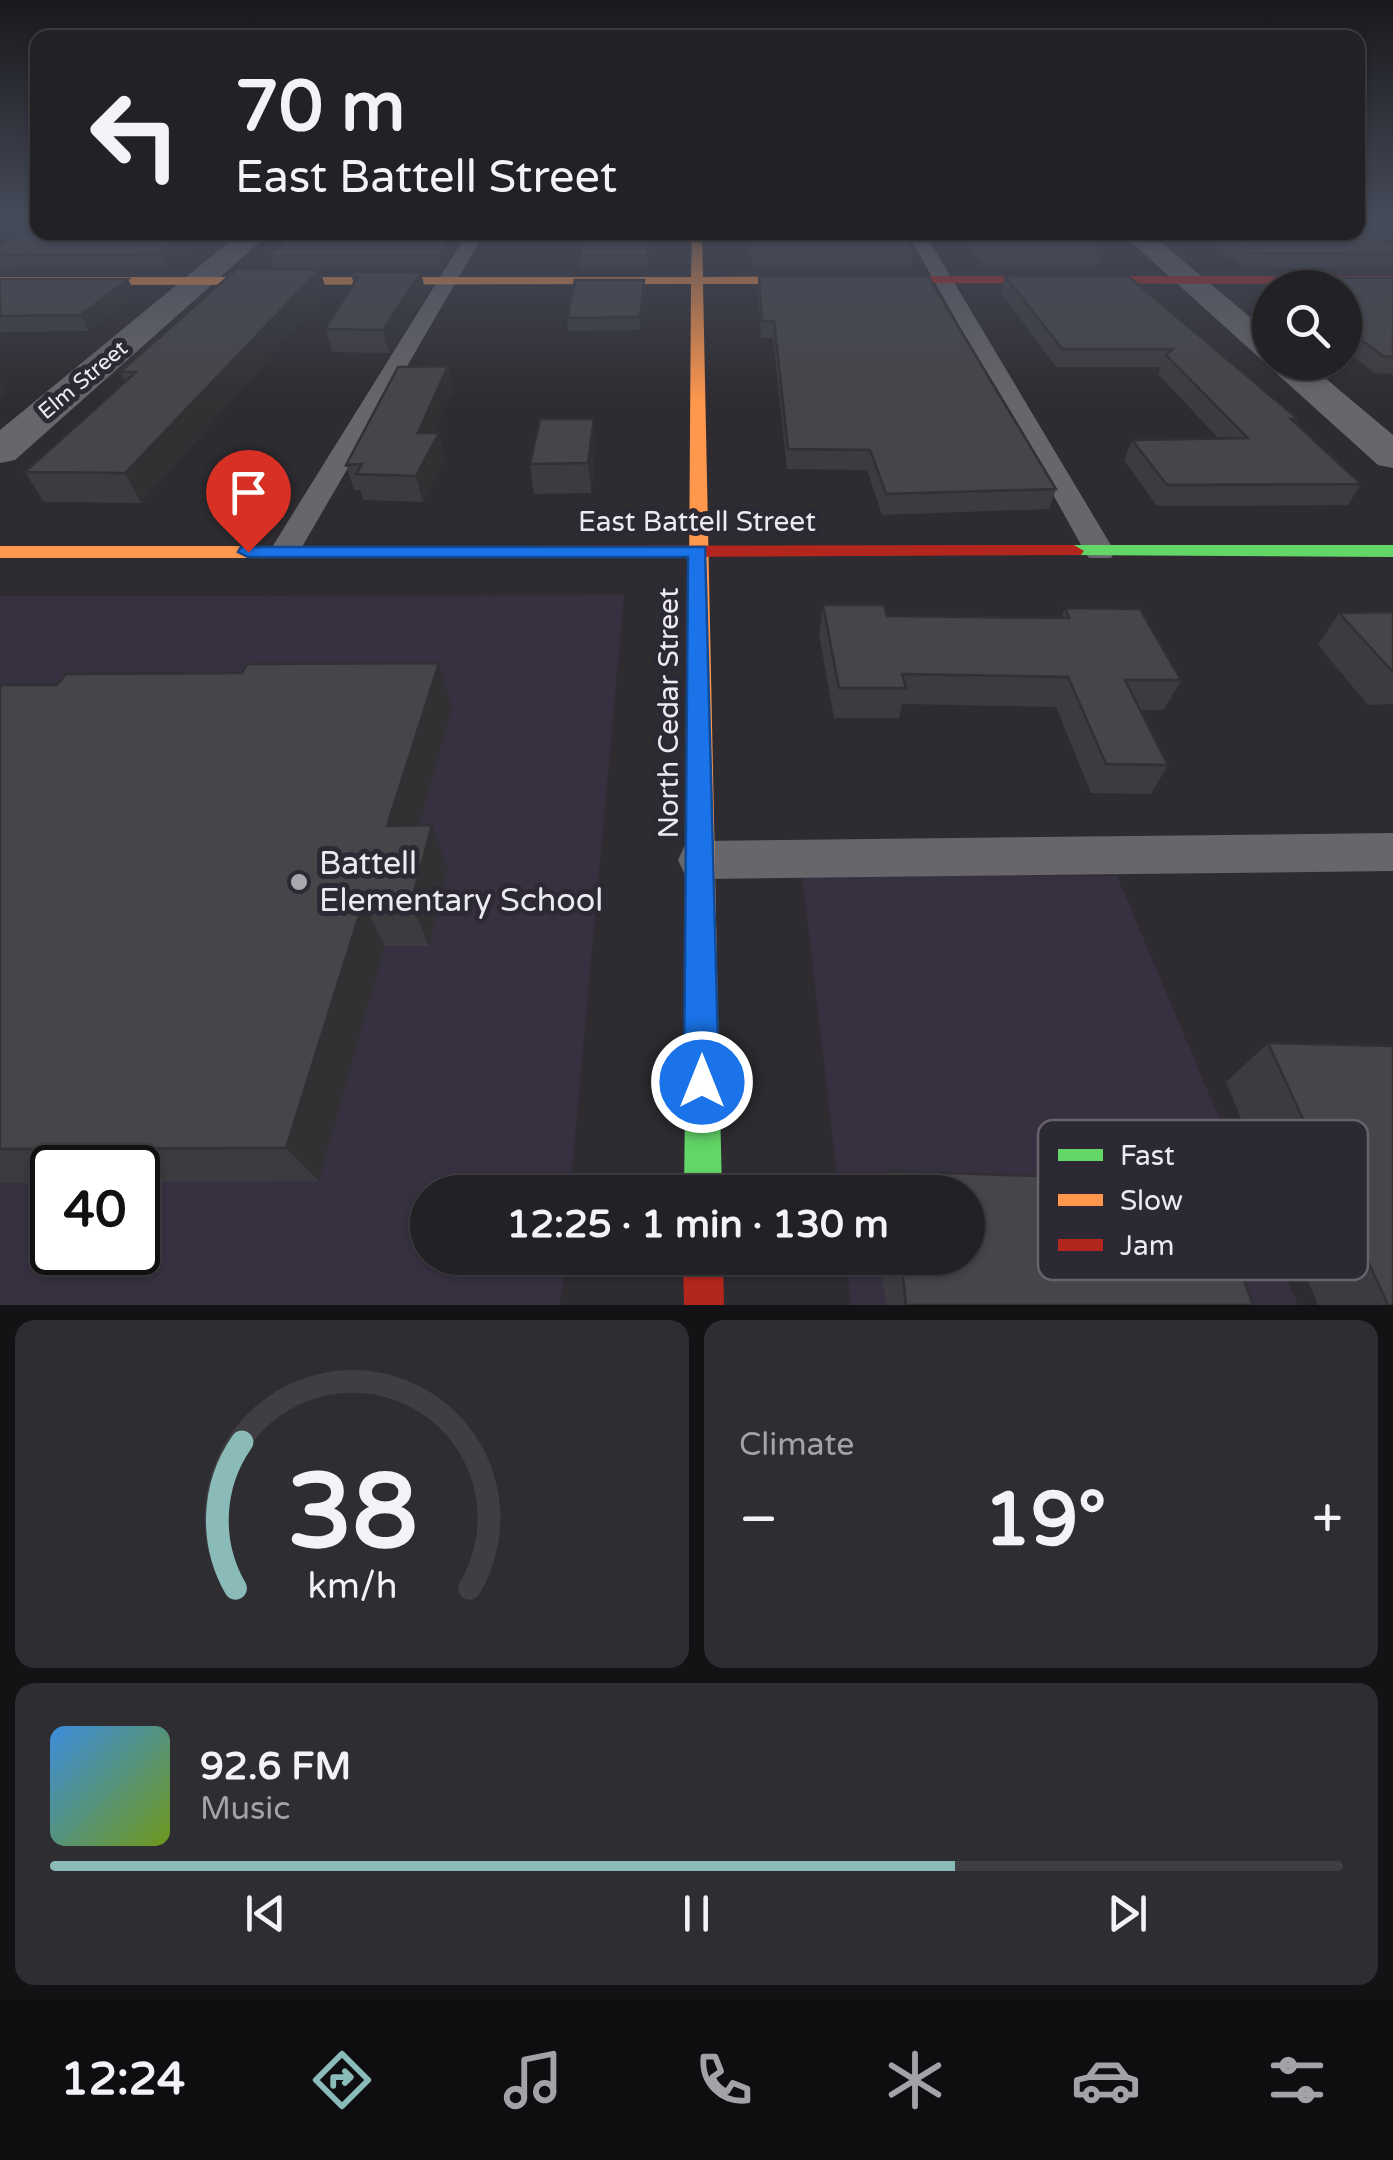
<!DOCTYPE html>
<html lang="en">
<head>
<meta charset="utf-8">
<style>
  body { margin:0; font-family:"Varela Round",sans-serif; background:#2e2e32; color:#f1f3f6; height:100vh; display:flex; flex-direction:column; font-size:38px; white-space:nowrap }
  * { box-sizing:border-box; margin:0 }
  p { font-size:32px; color:#a2a3a7 }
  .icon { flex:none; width:55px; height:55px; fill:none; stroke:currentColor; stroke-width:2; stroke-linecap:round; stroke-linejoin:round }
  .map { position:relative; height:1305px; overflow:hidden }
  .side { display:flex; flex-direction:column; gap:15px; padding:15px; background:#131214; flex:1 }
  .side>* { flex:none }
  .hud { position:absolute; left:30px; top:30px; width:1335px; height:210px; border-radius:20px; box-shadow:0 2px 8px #0004,0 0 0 2px #3f3e42; background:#222125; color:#f1f3f6; overflow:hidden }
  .tools { position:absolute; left:1252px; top:270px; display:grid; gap:20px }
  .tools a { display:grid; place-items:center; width:110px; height:110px; border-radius:50%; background:#222125; box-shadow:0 2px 8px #0004,0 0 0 2px #3f3e42; font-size:50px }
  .speed { position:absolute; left:30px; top:1145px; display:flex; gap:20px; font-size:50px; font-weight:700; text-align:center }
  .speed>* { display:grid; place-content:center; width:130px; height:130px; border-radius:50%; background:#222125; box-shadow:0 2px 8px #0004,0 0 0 2px #3f3e42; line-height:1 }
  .speed .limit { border:5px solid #111; border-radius:15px; background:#fff; color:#111 }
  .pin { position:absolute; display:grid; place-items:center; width:85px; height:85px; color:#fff; margin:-102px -42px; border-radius:50% 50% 50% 0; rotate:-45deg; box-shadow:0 0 10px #0007 }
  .pin .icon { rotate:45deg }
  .me { position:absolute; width:110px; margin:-55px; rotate:0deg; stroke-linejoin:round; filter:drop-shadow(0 0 8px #0008) }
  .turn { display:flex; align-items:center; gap:35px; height:210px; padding:0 40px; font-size:45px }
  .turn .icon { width:130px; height:130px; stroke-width:2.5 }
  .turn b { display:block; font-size:70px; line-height:85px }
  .big { font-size:75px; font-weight:700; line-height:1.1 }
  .side .card { flex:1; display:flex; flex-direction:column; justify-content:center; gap:15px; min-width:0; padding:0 35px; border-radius:20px; background:#2e2e32 }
  .side .dial { align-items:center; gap:0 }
  .dial svg { height:260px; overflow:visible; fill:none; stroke:#3f3e42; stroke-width:7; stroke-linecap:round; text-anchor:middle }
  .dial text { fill:#f1f3f6; stroke:none }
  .song { display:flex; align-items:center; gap:30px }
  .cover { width:120px; height:120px; border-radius:15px; background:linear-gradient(135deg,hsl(210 70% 55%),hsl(80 70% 35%)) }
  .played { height:10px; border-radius:5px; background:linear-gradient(90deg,#8bbbb9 70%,#3f3e42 70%) }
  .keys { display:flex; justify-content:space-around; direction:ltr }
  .heat { display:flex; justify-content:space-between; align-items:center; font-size:55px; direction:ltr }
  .side .tiles { flex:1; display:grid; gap:15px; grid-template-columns:1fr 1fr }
  .card:last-child { grid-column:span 2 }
  .trip { position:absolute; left:410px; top:1175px; width:575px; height:100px; border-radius:50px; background:#222125; box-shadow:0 2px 8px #0004,0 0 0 2px #3f3e42; font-weight:700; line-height:100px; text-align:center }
  .menu { display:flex; height:160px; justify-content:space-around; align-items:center; background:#0e0d0f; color:#a2a3a7 }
  .menu .icon { width:70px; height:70px }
  .menu .current { color:#8bbbb9 }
  .menu b { font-size:45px; color:#f1f3f6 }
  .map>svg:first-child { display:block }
  .built { fill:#363040; fill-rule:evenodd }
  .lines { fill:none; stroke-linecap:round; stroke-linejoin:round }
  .lane { fill:#67666a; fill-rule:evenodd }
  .street { fill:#67666a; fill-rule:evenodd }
  .fast { fill:#63d668; fill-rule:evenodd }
  .slow { fill:#ff974d; fill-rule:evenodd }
  .jam { fill:#b3261e; fill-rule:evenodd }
  .wall { fill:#3c3b3f }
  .shaded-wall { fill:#313033 }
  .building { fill:#464549; stroke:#313033; stroke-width:2.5 }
  .route { fill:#1a73e8; stroke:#114b97; stroke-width:2.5 }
  .poi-dot { fill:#aaa7ae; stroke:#2d2934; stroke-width:4 }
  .labels { text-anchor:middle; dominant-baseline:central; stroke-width:10; stroke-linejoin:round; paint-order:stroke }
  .far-street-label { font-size:22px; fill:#ece9f1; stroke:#2d2934 }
  .street-label { font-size:28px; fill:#ece9f1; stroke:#2d2934 }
  .near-poi-label { font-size:32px; fill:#ece9f1; stroke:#2d2934; text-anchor:start }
  .key { fill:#2d2934; stroke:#66636d; stroke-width:2.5 }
  .key-label { font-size:28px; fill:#ece9f1 }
</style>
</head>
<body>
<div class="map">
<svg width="1393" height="1305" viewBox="0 0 1393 1305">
  <rect width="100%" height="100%" fill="#2e2c31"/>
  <g class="built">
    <path d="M624,595L570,1192H428V1258H565L560,1305H0V596ZM52,1168H138V1252H52Z"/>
    <polygon points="802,873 1117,876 1298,1305 851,1305 846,1258 968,1258 968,1192 839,1192"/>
  </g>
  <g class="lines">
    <g class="lane">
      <polygon points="468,232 485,232 299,552 295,558 273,558 269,552"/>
      <polygon points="907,232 924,232 1115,552 1111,558 1089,558 1085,552"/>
      <polygon points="1393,833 1393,871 700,879 684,873 678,860 684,847 700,841"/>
    </g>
    <g class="street">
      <polygon points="241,232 271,232 15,460 0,463 0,430"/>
      <polygon points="1120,232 1149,232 1270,334 1270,362 1306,362 1393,435 1393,468 1378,465"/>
    </g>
    <g class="fast">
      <polygon points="1074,545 1393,545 1393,557 1067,555 1064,551"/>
      <polygon points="702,1000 714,1005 718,1016 722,1192 684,1192 686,1016 690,1005"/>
    </g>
    <g class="slow">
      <polygon points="692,232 702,232 703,277 864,276 870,280 864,284 703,284 718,1016 714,1027 702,1032 690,1027 686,1016 691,284 0,285 0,277 691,277"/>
      <polygon points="0,546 434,546 444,552 434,558 0,558"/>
    </g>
    <g class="jam">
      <polygon points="864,276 1393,276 1393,284 860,283 860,277"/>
      <polygon points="1074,545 1084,551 1081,555 434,558 424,552 434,546"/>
      <polygon points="683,1258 723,1258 724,1305 684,1305"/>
    </g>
  </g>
  <g class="wall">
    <polygon points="0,219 38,219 38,232 211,232 166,268 0,269 0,246 36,225"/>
    <polygon points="1358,219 1393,219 1393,268 1241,267 1198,232 1358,232"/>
    <polygon points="463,232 441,268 273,268 269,256"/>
    <polygon points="585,232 651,232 648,268 581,268 580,256"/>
    <polygon points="744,232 902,232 914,252 911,268 753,268"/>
    <polygon points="957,232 1091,232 1099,240 1096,248 1101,252 1096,268 983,268"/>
    <polygon points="350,272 426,293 389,353 332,352 325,329 354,284"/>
    <polygon points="759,276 1056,489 1049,509 882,515 867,470 787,469 773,338 761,338 758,293"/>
    <polygon points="1005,276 1128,276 1298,419 1296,423 1361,484 1348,505 1157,506 1124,460 1132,440 1219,439 1158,374 1161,367 1056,367 1001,293"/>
    <polygon points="1278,278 1393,278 1393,374 1374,373 1345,350 1345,288 1274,288"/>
    <polygon points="0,279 128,279 135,294 88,331 0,332"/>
    <polygon points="327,293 141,503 44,502 25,472 125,382 120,372"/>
    <polygon points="645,293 640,330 568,331 567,318"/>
    <polygon points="448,366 453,390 434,433 445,458 423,502 364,500 360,490 354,490 346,465"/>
    <polygon points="594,419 596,448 591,493 534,494 530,464"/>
    <polygon points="823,605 887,616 1061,618 1065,608 1181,680 1164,710 1140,710 1168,765 1151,794 1091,793 1056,707 902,704 899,718 834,718 819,634"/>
    <polygon points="1393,612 1393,704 1368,705 1318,645 1339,613"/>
    <polygon points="439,663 452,709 419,826 448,870 429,946 385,946 319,1181 138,1182 138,1168 52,1168 52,1183 0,1183 0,685 57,685"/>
    <polygon points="1268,1043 1393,1305 1318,1305 1226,1082"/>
    <polygon points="890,1171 1208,1182 1253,1305 886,1305 880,1258 968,1258 968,1192 880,1192"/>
  </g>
  <g class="shaded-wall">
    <polygon points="13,219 32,219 35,224 0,244 0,226"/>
    <polygon points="188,232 211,232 166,268 160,254"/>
    <polygon points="454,232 463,232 441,268 439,256"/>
    <polygon points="320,269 327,293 141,503 125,473"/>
    <polygon points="421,272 426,293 389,353 383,330"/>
    <polygon points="128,279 135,294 88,331 81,315"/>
    <polygon points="644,280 645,293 640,330 640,317"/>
    <polygon points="448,366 453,390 424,457 418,433"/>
    <polygon points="0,377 10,394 0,402"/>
    <polygon points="594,419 596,448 591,493 588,463"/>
    <polygon points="439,433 445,458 423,502 416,476"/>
    <polygon points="439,663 452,709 406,871 387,826"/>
    <polygon points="432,825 448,870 429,946 411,903"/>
    <polygon points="363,903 385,946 319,1181 286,1148"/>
  </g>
  <g class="building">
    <polygon points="0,219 13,219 0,226"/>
    <polygon points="1377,219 1393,219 1393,228"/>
    <polygon points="38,224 38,232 188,232 160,254 0,255 0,246"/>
    <polygon points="1358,226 1393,245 1393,254 1247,253 1220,232 1358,232"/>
    <polygon points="295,232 454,232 439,256 269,256"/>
    <polygon points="585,232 650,232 647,256 580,256"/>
    <polygon points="749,232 902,232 914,252 754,253"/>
    <polygon points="971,232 1091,232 1099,240 1087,240 1101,252 986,252"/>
    <polygon points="237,269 320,269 125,473 25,472 136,372 120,372"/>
    <polygon points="350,272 421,272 383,330 325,329 358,277"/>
    <polygon points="759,276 928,276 1056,489 886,494 870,450 788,449 774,321 762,321"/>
    <polygon points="1005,276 1128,276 1298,419 1291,419 1361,484 1167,485 1132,440 1248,438 1166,355 1173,349 1062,349"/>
    <polygon points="1278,278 1393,278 1393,357 1383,356 1345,328 1345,288 1291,288"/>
    <polygon points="0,279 128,279 81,315 0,316"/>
    <polygon points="575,280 644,280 640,317 567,318"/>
    <polygon points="448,366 418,433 439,433 416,476 356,474 362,464 346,465 398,367"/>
    <polygon points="540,419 594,419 588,463 530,464"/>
    <polygon points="823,605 884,605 887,616 1069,618 1065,608 1140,609 1181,680 1125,680 1168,765 1106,764 1068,677 902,674 906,688 839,688"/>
    <polygon points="1393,612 1393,672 1339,613"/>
    <polygon points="439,663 387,826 432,825 411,903 363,903 286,1148 0,1149 0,685 57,685 66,674 242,673 247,664"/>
    <polygon points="1268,1043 1393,1046 1393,1305 1388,1305"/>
    <polygon points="890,1171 1208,1182 1253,1305 906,1305 901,1258 968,1258 968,1192 893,1192"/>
  </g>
  <linearGradient id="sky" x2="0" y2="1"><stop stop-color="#19181b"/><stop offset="0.54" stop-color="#464b5a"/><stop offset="1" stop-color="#464b5a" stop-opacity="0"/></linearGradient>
  <rect width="1393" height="402" fill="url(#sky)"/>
  <polygon class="route" points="241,547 705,547 719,1082 714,1094 702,1099 689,1094 684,1082 688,557 248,557 238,552"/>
  <circle class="poi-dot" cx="299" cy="882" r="10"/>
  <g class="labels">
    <g class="far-street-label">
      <text transform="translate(83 380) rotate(-40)">Elm Street</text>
    </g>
    <g class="street-label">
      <text x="697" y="522">East Battell Street</text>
      <text transform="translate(669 713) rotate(-90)">North Cedar Street</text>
    </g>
    <g class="near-poi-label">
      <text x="319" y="864">Battell<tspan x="319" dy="37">Elementary School</tspan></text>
    </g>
  </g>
  <rect x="1038" y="1120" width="330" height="160" rx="15" class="key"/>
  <rect x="1058" y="1149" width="45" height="12" fill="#63d668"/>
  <rect x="1058" y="1194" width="45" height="12" fill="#ff974d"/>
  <rect x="1058" y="1239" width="45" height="12" fill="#b3261e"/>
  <g class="key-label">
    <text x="1120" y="1165">Fast</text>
    <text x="1120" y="1210">Slow</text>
    <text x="1120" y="1255">Jam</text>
  </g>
</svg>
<div class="tools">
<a><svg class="icon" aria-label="search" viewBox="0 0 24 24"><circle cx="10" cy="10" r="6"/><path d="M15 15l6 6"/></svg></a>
</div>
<div class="speed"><div class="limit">40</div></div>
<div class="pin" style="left:248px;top:552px;background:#d93025"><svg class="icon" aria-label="arrive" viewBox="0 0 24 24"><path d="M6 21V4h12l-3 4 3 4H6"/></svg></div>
<svg class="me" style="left:702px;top:1082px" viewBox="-20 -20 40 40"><circle r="17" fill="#1a73e8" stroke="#fff" stroke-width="3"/><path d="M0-11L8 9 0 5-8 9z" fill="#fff"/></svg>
<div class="trip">12:25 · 1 min · 130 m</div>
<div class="hud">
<div class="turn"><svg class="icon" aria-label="left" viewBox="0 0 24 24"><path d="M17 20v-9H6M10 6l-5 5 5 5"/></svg><div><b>70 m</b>East Battell Street</div></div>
</div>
</div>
<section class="side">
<div class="tiles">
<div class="card dial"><svg viewBox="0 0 100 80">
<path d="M14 69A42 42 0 1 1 86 69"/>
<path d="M14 69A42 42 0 0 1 16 24" stroke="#8bbbb9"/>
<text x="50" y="56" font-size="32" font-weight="700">38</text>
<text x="50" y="72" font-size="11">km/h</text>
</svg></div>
<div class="card"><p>Climate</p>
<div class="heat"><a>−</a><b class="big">19°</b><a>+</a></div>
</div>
<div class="card">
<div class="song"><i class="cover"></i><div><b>92.6 FM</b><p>Music</p></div></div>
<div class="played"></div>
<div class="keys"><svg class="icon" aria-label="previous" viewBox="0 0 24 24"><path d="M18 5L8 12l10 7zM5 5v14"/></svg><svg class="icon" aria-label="pause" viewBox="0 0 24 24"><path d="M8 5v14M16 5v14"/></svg><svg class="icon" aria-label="next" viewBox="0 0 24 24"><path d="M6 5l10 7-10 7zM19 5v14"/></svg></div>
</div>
</div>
</section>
<nav class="menu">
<b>12:24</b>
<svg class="icon current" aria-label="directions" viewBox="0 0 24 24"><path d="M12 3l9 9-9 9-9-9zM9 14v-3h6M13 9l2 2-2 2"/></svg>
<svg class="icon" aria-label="music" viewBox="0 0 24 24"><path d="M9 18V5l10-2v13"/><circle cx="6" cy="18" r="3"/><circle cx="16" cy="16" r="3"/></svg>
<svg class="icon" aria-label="phone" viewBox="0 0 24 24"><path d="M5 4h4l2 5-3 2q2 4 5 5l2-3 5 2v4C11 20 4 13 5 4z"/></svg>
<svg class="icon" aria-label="climate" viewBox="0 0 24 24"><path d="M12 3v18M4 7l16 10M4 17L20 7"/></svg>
<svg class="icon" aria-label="car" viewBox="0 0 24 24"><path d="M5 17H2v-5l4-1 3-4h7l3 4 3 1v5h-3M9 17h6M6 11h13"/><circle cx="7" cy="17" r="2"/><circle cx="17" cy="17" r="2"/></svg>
<svg class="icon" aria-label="filters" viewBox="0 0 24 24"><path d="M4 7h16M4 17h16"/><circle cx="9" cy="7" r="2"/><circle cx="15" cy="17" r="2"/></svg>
</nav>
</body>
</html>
